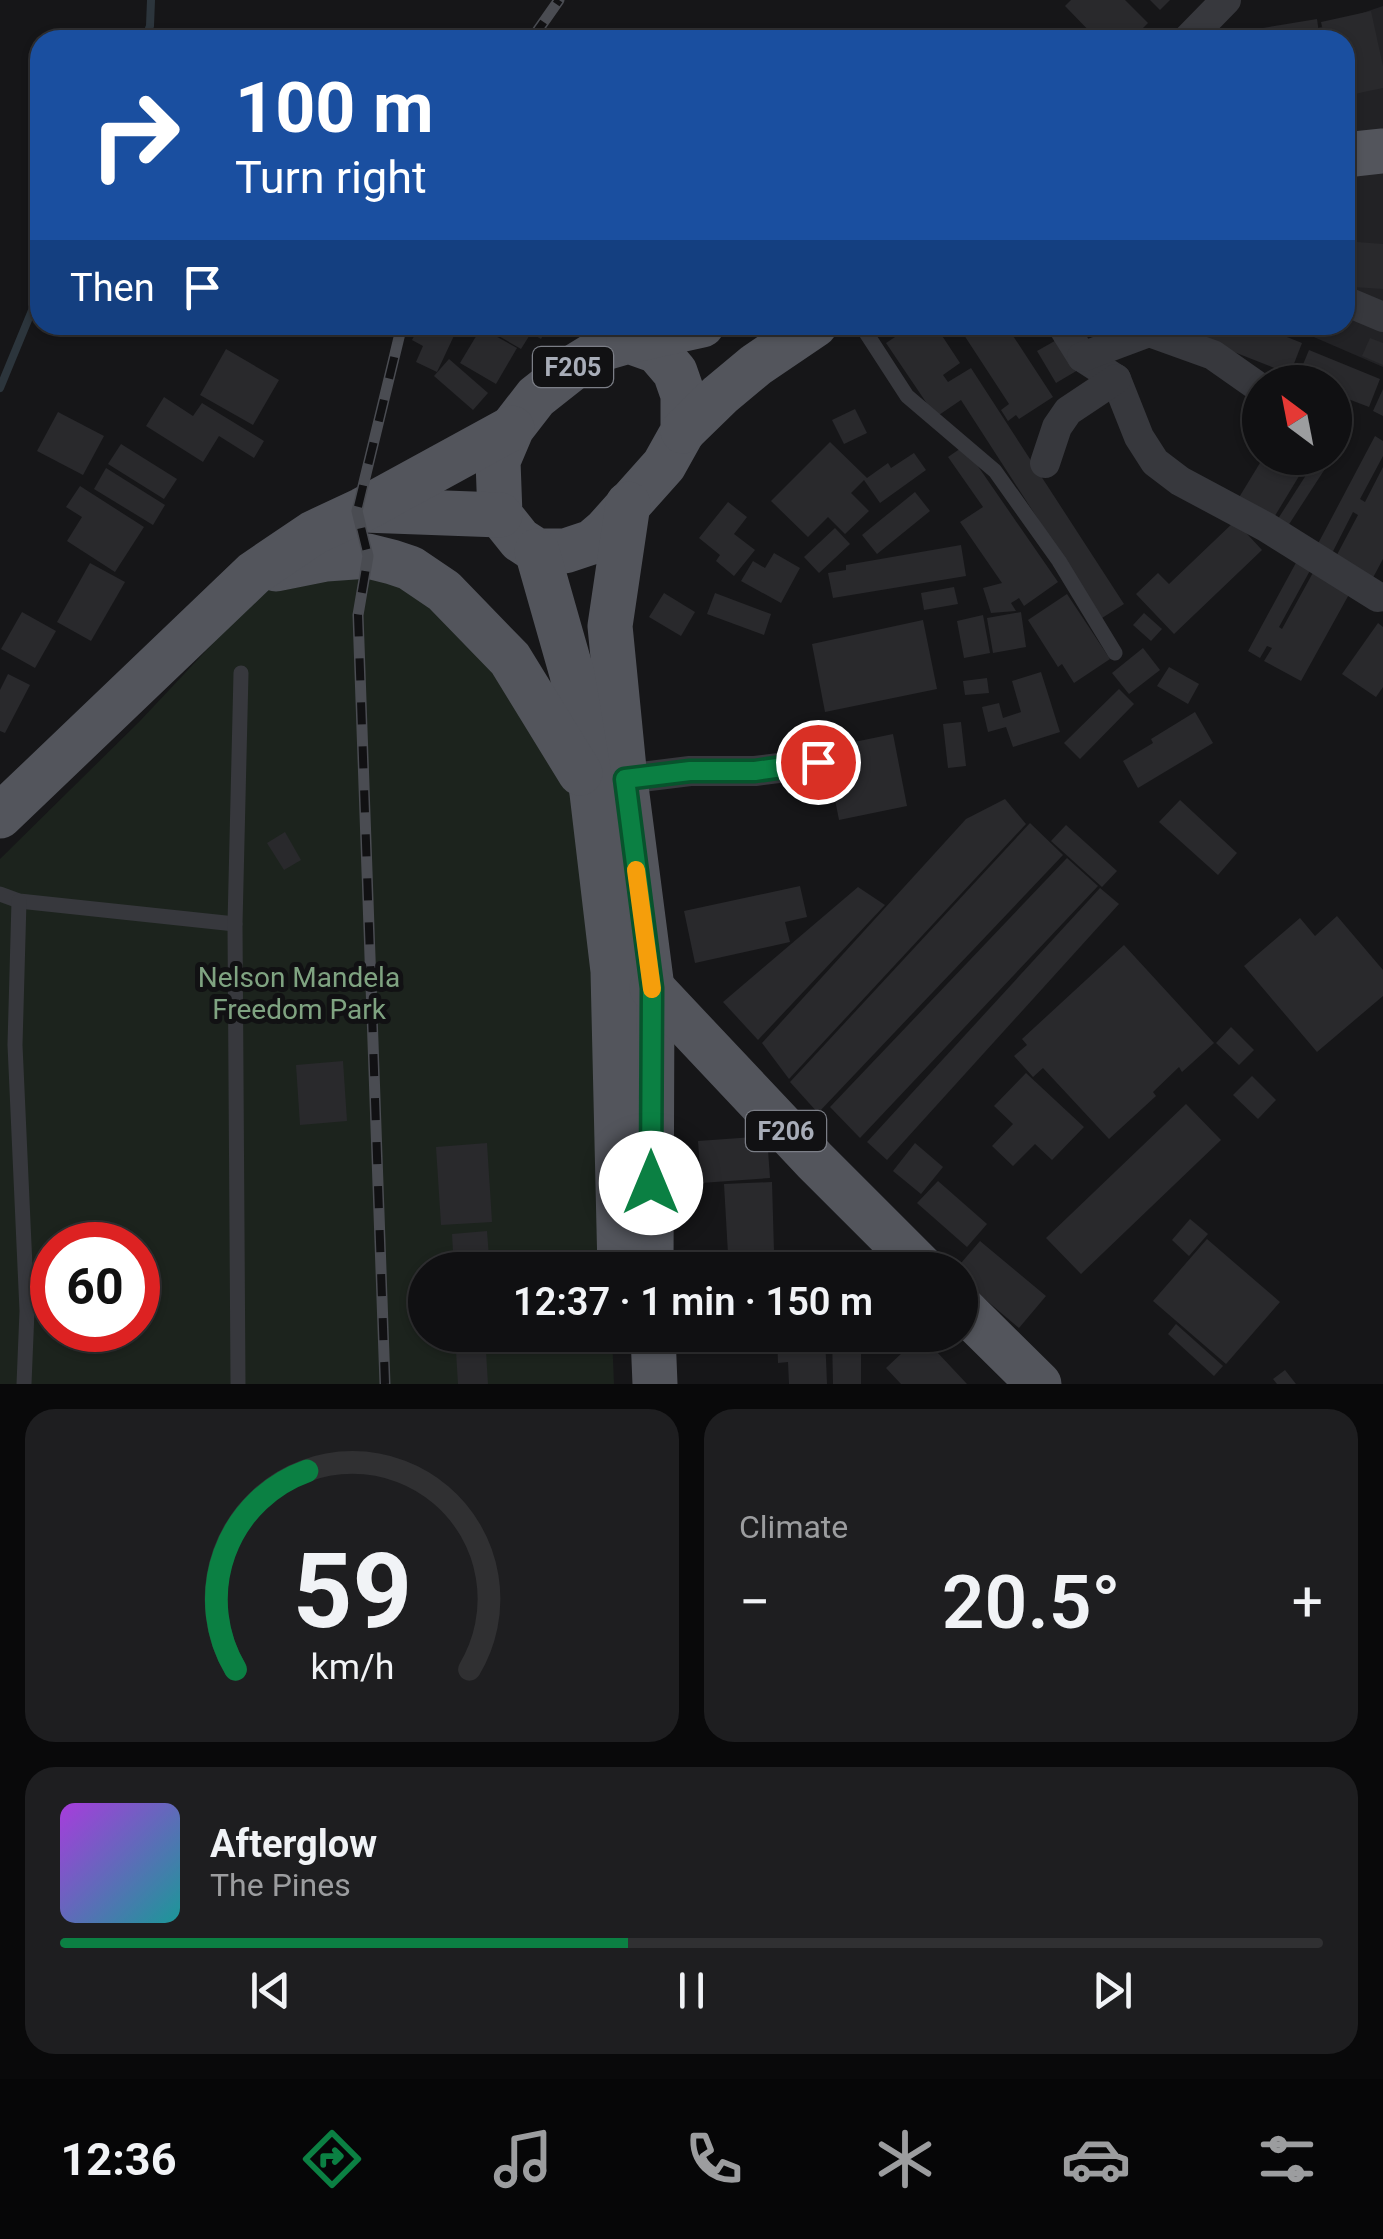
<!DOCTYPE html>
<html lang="en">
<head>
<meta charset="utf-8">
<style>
  body { margin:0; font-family:Roboto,sans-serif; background:#1e1e20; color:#f1f3f6; height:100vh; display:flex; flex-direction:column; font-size:38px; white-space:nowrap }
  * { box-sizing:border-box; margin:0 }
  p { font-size:32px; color:#9c9d9f }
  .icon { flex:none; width:55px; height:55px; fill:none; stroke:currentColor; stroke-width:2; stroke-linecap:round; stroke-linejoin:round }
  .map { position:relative; height:1384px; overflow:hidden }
  .side { display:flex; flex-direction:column; gap:25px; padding:25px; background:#09090a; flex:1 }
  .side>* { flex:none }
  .top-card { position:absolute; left:30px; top:30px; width:1325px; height:305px; border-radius:30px; box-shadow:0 2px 8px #0004,0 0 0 2px #303032; background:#1a4fa0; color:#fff; overflow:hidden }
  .needle { width:65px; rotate:328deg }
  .buttons { position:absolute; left:1242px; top:365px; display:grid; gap:20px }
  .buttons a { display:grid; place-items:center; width:110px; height:110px; border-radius:50%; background:#101012; box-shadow:0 2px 8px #0004,0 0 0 2px #303032; font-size:50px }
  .speed { position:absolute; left:30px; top:1222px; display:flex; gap:20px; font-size:50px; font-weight:700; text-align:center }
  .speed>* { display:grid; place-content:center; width:130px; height:130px; border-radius:50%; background:#101012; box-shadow:0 2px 8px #0004,0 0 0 2px #303032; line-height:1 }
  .speed .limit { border:15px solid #d22; background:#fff; color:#111 }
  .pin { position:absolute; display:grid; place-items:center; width:85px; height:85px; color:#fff; margin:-42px; border:5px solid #fff; border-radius:50%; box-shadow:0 2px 10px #0007 }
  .me { position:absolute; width:110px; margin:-55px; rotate:0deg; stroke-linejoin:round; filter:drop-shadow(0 0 8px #0008) }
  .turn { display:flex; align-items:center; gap:35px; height:210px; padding:0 40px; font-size:45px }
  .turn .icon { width:130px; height:130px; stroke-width:2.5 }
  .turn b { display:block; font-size:70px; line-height:85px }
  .then { display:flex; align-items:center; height:95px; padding:0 40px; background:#0003; gap:20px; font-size:38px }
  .big { font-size:75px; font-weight:600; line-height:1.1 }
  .side .tile { flex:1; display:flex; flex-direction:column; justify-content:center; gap:15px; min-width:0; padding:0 35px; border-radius:30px; background:#1e1e20 }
  .side .dial { align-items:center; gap:0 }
  .dial svg { height:260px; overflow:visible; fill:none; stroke:#303032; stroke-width:7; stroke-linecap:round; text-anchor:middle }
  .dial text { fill:#f1f3f6; stroke:none }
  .song { display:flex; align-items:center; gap:30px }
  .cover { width:120px; height:120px; border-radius:15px; background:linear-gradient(135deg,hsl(280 70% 55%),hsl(180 70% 35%)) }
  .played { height:10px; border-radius:5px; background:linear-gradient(90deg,#0b8043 45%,#303032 45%) }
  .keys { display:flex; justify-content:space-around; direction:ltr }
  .heat { display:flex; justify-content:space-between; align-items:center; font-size:55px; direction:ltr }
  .side .tiles { flex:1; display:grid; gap:25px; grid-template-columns:1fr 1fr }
  .tile:last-child { grid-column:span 2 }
  .trip { position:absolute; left:408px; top:1252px; width:570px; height:100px; border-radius:50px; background:#101012; box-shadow:0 2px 8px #0004,0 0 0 2px #303032; font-weight:600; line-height:100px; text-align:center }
  .dock { display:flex; height:160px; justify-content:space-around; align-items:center; background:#060607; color:#9c9d9f }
  .dock .icon { width:70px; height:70px }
  .dock .active { color:#0b8043 }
  .dock b { font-size:45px; color:#f1f3f6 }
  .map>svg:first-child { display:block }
  .built { fill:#222225 }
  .green { fill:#1c231d; fill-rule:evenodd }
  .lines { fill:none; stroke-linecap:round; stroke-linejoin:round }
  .stream { stroke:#2c353c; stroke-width:8 }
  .building { fill:#29292c }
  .service { stroke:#37383d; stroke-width:15 }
  .minor { stroke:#37383d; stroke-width:30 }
  .primary { stroke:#53555c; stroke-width:45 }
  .rail-casing { stroke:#4a4c52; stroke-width:11 }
  .rail { stroke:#111113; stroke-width:8; stroke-dasharray:22; stroke-linecap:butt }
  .route-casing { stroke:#07532c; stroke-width:25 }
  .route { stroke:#0b8043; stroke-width:18 }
  .slow { stroke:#f59e0b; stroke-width:18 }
  .labels { text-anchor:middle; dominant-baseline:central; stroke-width:10; stroke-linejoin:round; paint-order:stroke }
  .shield { fill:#111113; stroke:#7b7e86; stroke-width:2.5 }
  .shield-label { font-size:25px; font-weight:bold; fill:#a8adb8 }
  .park-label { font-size:28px; fill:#7fa381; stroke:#111113 }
</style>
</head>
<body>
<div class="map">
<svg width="1383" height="1384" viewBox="0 0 1383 1384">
  <rect width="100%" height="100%" fill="#161618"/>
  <polygon class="built" points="1383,6 1383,367 1286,325 1345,325 1345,40 1282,40"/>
  <path class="green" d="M310,540L396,548L508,660L589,803L609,1270H425V1335H612L614,1384H0V859L139,722ZM52,1245H138V1330H52Z"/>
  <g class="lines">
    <g class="stream">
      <polyline points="144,40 150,26 151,0"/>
      <polyline points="0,388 40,291"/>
    </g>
  </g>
  <g class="building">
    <polygon points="1071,0 1125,0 1148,23 1131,40 1098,40 1065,6"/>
    <polygon points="1150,0 1170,0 1160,10"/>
    <polygon points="1371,11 1383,66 1383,88 1345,96 1345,40 1325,40 1321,22"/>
    <polygon points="1317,19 1320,40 1265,40 1263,28"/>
    <polygon points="1357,242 1383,244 1383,289 1353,287"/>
    <polygon points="420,325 459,325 437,372 416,362 423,346 412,340"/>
    <polygon points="480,325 549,325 541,339 531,333 521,349"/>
    <polygon points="913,325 935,325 960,363 943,375 948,382 971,368 1124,604 1102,618 961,400 936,417 886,343"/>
    <polygon points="981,325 1006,325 1053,397 1019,419 1016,415 1008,421 1001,410 1009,404 964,335"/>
    <polygon points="1206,325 1257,325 1302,343 1290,374 1201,339"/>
    <polygon points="481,328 517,348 496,384 460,363"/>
    <polygon points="1060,338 1078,370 1056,383 1037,351"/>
    <polygon points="1370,338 1383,343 1383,365 1362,356"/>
    <polygon points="226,349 279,380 253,425 200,395"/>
    <polygon points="1309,350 1380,379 1369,407 1335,394 1335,382 1306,382 1297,379"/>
    <polygon points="449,359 488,393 473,410 434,376"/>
    <polygon points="1383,389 1383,416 1373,411"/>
    <polygon points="164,397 193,416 202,403 264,441 254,458 219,436 203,462 146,426"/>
    <polygon points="855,409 867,433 844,444 832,420"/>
    <polygon points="58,412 104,436 83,475 37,451"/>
    <polygon points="1375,436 1383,441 1383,456 1360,499 1365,502 1383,467 1383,559 1369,585 1331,566 1358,515 1353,512 1327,563 1312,555"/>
    <polygon points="830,442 867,478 888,463 891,468 914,453 926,470 880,503 864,480 851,493 869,511 845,534 828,517 808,537 771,501"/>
    <polygon points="121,444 177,479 164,499 108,464"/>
    <polygon points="964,446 1058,582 1024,606 1019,598 1011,603 1016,611 991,613 983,588 1002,583 960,522 983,507 948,457"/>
    <polygon points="1263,458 1310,458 1270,524 1235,504"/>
    <polygon points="1317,458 1332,458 1284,532 1274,525"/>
    <polygon points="106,468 165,505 153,525 94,489"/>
    <polygon points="80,486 144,527 115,572 67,541 82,517 66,507"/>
    <polygon points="915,492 930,511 877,554 862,535"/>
    <polygon points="728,502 747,517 734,534 755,550 734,576 716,561 720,555 699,538"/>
    <polygon points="1235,521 1262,550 1174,634 1136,594 1158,573 1169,584"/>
    <polygon points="835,528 850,544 819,573 804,557"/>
    <polygon points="961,545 966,576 833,598 828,573 846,570 846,565"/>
    <polygon points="774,553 800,568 781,603 741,581 753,561 765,568"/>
    <polygon points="1298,559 1312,567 1279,627 1282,629 1315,569 1352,589 1301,681 1264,661 1272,648 1267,646 1260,658 1248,651"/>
    <polygon points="90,563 125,582 91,641 57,622"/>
    <polygon points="954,587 958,604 924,610 921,593"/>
    <polygon points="664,593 695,612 681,636 649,617"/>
    <polygon points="715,593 771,614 764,635 707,614"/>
    <polygon points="1067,594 1110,659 1074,683 1062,664 1058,667 1028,620"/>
    <polygon points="22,612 56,631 35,668 1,649"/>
    <polygon points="1021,612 1026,647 993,653 987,618"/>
    <polygon points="1144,613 1162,629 1151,641 1133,625"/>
    <polygon points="983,615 990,653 964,658 957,621"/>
    <polygon points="923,620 937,689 825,712 812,644"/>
    <polygon points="1378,623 1383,627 1383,687 1376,697 1342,674"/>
    <polygon points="1143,648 1160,670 1129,694 1112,673"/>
    <polygon points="1169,667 1199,684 1188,704 1157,686"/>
    <polygon points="1041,672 1060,732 1013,747 1006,727 988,732 982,707 999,703 1003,718 1021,712 1012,681"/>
    <polygon points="8,674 30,685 5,733 0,731 0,690"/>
    <polygon points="987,678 989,693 965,695 963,681"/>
    <polygon points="1119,689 1134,704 1080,759 1064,743"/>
    <polygon points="1195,712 1213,743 1138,788 1123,761 1153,743 1151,739"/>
    <polygon points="961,722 966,766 948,768 943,724"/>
    <polygon points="893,734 907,806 839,820 825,748"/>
    <polygon points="1005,799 1026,824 789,1079 762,1043 966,819"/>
    <polygon points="1180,800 1237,853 1218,875 1159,822"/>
    <polygon points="1030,823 1063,855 818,1113 790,1082"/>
    <polygon points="1066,825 1117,871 1102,887 1051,841"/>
    <polygon points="285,832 301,860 284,870 267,843"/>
    <polygon points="1067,858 1098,886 860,1138 830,1107"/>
    <polygon points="800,886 807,917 785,922 790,942 695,963 684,911"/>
    <polygon points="858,887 885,905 758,1040 723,1002"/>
    <polygon points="1100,888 1119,904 887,1160 867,1142"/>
    <polygon points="1337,916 1383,970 1383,996 1317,1052 1244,966 1300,918 1315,936"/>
    <polygon points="1124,945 1214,1043 1182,1072 1179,1067 1153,1092 1156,1096 1109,1139 1043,1068 1033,1077 1014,1056 1027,1045 1022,1039"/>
    <polygon points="1231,1027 1254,1050 1239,1065 1216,1043"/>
    <polygon points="343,1061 347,1121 300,1125 296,1065"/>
    <polygon points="1026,1073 1084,1127 1052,1160 1035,1144 1013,1166 992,1146 1013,1124 994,1106"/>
    <polygon points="1252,1076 1276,1100 1258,1119 1233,1095"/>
    <polygon points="1186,1104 1221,1140 1081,1274 1046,1238"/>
    <polygon points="767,1136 770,1178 701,1183 698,1141"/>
    <polygon points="487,1143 492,1222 441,1225 436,1147"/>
    <polygon points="915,1143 943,1167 921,1194 893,1171"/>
    <polygon points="938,1181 987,1224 967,1247 917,1203"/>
    <polygon points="772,1182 774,1252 728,1254 724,1184"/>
    <polygon points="1190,1219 1208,1234 1189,1256 1172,1240"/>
    <polygon points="487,1231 490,1270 454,1270 452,1234"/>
    <polygon points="1207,1239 1280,1302 1226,1364 1153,1301"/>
    <polygon points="980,1241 1046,1296 1019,1328 960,1278 960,1270 955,1270"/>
    <polygon points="880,1258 888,1270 860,1270"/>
    <polygon points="1176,1324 1223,1366 1214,1376 1168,1334"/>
    <polygon points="455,1335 485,1335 488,1384 458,1384"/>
    <polygon points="777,1335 825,1335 827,1384 789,1384 788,1362 778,1363"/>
    <polygon points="832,1335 861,1335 861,1384 833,1384"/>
    <polygon points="921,1335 967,1384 901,1384 886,1368"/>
    <polygon points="1285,1370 1296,1384 1277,1384 1273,1379"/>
  </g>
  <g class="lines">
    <g class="service">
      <polyline points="861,325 907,396 995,471 1059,561 1115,653"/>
      <polyline points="0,894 19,901 235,924"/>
      <polyline points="19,901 15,1045 27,1311 24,1384"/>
      <polyline points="238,1384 235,924 241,673"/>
    </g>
    <g class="minor">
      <polyline points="1187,40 1226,0"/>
      <polyline points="1345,301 1383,317"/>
      <polyline points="1062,325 1082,357 1116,379 1139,437 1155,462 1180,481 1266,527 1378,597"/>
      <polyline points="1082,357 1149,332 1213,355 1260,388"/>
      <polyline points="1045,463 1057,427 1068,411 1116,379"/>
      <polyline points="625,779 690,771 755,771 818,763"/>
    </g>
    <g class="primary">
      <polyline points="1345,155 1383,151"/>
      <polygon points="629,341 657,351 675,372 683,395 683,431 664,465 606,530 592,542 565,551 537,551 520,540 500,515 498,461 512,428 536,397 574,367 605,348"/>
      <polyline points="629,341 702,325"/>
      <polyline points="683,431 720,395 756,365 815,325"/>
      <polyline points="628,504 610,626 625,779 652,988 651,1270"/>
      <polyline points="364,510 500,515"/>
      <polyline points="537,551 572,674 592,793 613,971 620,1270"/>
      <polyline points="276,569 326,559 368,556 392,562 410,568 444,591 510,659 580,773"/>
      <polyline points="0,816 254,573 313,533 362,510 512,428"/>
      <polyline points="652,988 815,1161 924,1270"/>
      <polyline points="960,1306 1039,1384"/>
      <polyline points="653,1335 655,1384"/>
    </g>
    <defs>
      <g id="rail">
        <polyline points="531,40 559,0"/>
        <polyline points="385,1384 358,615 368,556 357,511 402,325"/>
      </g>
    </defs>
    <use href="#rail" class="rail-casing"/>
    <use href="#rail" class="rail"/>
  </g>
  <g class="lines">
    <defs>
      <polyline id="route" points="651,1183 652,988 625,779 690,771 755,771 818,762"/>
    </defs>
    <use href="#route" class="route-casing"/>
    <use href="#route" class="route"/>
    <polyline class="slow" points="636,870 652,989"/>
  </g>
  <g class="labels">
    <g class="shield">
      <rect x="533" y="347" width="80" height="40" rx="8"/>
      <rect x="746" y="1111" width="80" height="40" rx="8"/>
    </g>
    <g class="shield-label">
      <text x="573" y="367">F205</text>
      <text x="786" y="1131">F206</text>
    </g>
    <g class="park-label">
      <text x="299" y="977">Nelson Mandela<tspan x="299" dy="32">Freedom Park</tspan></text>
    </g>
  </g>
</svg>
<div class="buttons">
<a><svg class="needle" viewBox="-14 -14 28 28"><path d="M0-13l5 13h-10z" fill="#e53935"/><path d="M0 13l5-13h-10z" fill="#9c9d9f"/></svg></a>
</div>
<div class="speed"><div class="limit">60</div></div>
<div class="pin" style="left:818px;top:762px;background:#d93025"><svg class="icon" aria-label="arrive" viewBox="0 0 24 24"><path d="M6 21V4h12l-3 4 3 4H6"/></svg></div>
<svg class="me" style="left:651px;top:1183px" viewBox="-20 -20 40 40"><circle r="19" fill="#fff"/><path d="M0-13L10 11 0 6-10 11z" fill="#0b8043"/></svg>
<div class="trip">12:37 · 1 min · 150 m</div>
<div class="top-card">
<div class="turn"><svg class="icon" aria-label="right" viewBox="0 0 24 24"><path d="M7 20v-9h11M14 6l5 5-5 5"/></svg><div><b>100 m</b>Turn right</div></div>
<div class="then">Then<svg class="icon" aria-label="arrive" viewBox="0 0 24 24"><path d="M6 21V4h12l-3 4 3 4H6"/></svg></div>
</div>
</div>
<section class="side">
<div class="tiles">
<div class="tile dial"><svg viewBox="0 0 100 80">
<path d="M14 69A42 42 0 1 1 86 69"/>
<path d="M14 69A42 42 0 0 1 36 8" stroke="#0b8043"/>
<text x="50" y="56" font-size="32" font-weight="700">59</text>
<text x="50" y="72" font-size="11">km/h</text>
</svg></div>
<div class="tile"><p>Climate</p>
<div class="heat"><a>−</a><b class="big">20.5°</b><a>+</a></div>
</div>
<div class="tile">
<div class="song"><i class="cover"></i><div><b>Afterglow</b><p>The Pines</p></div></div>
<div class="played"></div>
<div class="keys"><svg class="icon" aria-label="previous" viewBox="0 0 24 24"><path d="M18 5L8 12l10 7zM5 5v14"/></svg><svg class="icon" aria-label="pause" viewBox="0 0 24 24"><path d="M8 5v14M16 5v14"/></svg><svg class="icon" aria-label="next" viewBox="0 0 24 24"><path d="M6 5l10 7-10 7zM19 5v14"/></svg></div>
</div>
</div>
</section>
<nav class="dock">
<b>12:36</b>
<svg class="icon active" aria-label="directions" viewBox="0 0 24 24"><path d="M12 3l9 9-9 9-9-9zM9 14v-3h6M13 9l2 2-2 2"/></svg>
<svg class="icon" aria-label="music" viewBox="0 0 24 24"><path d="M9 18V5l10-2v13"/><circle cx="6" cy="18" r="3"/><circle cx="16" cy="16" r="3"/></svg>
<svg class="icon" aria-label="phone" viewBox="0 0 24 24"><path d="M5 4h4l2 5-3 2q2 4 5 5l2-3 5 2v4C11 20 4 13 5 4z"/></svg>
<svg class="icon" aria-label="climate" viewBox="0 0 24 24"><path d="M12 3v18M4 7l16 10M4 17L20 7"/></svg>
<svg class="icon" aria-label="car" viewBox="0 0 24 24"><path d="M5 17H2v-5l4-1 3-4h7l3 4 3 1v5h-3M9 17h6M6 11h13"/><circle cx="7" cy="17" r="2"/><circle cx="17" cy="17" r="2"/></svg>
<svg class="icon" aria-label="filters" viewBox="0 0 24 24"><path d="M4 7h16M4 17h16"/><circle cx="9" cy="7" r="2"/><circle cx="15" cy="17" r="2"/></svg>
</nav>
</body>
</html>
